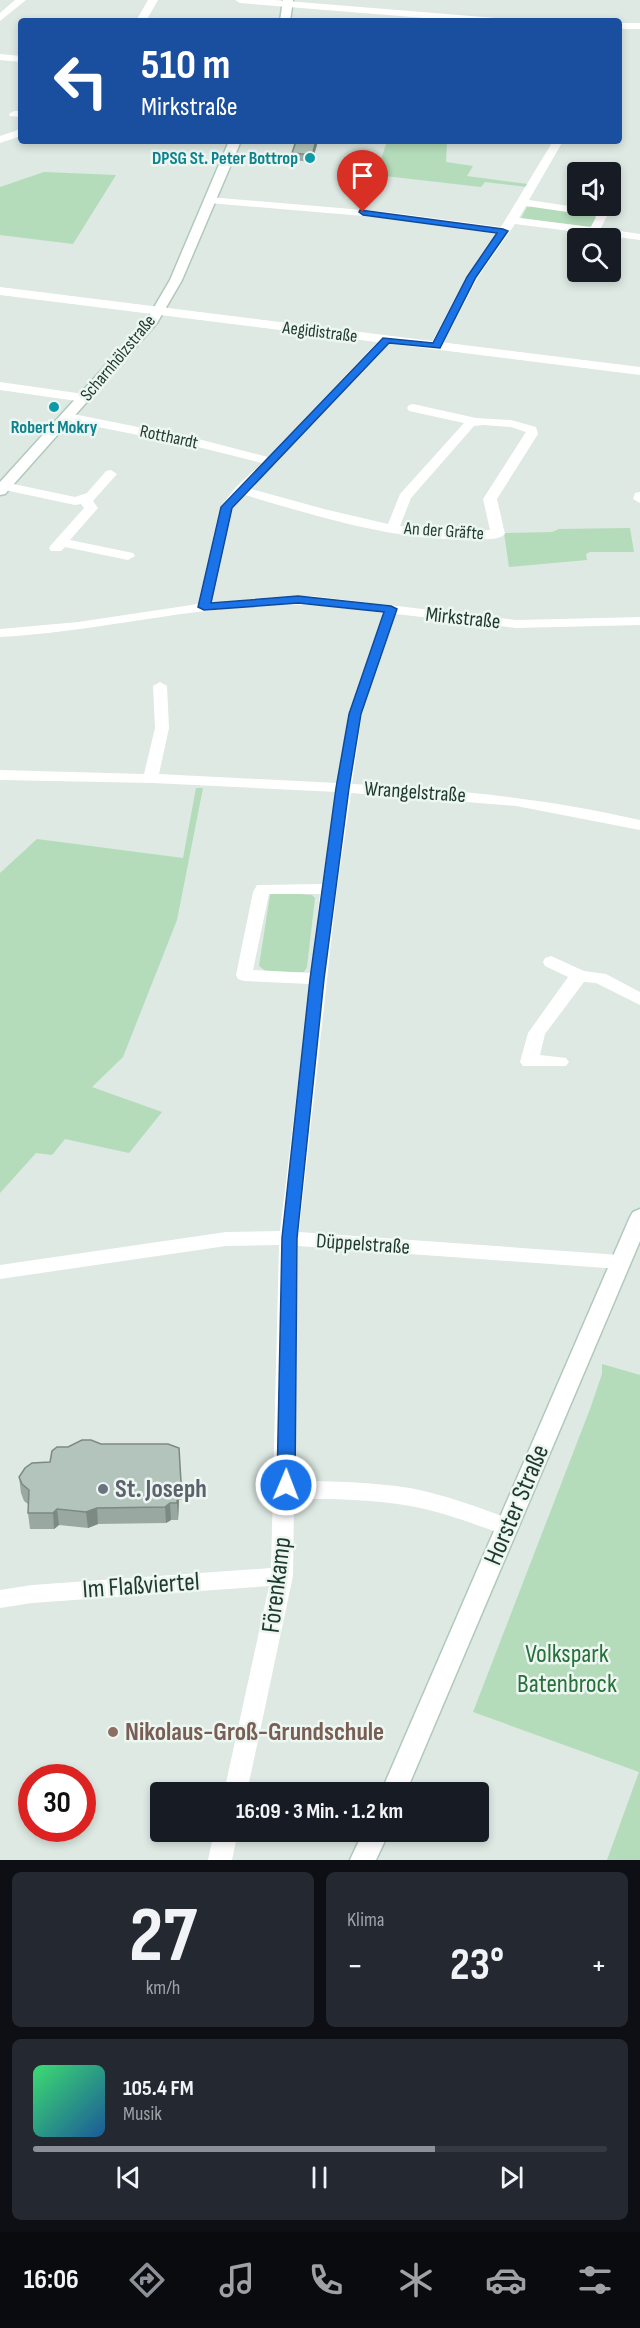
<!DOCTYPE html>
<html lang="de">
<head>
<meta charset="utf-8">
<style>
  body { margin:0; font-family:"Sofia Sans Condensed",sans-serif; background:#242831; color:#f1f3f6; height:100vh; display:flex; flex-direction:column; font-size:22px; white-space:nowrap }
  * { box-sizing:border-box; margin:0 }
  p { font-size:20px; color:#9ea1a6 }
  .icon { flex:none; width:33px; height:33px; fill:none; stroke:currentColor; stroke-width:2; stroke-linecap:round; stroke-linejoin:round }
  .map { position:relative; height:1860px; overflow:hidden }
  .sheet { display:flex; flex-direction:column; gap:12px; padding:12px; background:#0d0f14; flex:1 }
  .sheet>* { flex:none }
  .guide { position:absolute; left:18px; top:18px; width:604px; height:126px; border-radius:6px; box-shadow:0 3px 9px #0003; background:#1a4fa0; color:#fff; overflow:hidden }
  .tools { position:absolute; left:567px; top:162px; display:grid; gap:12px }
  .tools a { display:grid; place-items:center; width:54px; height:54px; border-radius:6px; background:#171b24; box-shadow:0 3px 9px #0003; font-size:30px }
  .speed { position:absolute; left:18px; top:1764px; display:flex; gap:12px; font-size:30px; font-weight:700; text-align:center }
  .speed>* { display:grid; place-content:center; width:78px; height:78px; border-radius:50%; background:#171b24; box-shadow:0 3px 9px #0003; line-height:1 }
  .speed .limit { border:9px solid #d22; background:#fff; color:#111 }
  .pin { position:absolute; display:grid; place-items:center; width:51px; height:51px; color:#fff; margin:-62px -26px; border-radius:50% 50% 50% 0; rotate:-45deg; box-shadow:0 0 6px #0007 }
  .pin .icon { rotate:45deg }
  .me { position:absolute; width:66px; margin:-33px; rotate:1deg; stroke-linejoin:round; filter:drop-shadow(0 0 4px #0008) }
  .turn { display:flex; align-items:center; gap:21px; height:126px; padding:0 24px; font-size:27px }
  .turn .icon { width:78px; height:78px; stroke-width:2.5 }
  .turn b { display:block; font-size:42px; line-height:51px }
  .big { font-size:45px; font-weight:700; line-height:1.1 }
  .sheet .card { flex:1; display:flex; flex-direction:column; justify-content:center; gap:9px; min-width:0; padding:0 21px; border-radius:9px; background:#242831 }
  .sheet .dial { align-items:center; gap:0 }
  .dial b { font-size:78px; line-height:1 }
  .song { display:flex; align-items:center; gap:18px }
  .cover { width:72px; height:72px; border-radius:9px; background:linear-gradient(135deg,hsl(140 70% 55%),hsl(210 70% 35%)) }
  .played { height:6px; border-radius:3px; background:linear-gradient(90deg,#8c9099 70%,#363941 70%) }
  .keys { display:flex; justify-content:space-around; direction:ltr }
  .heat { display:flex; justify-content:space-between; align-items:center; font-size:33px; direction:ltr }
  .sheet .tiles { flex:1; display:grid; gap:12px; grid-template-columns:1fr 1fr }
  .card:last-child { grid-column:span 2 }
  .trip { position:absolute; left:150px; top:1782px; width:339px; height:60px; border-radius:6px; background:#171b24; box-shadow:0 3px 9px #0003; font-weight:700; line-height:60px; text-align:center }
  .tab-bar { display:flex; height:96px; justify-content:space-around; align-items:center; background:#090b0e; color:#9ea1a6 }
  .tab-bar .icon { width:42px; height:42px }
  .tab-bar .on { color:#8c9099 }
  .tab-bar b { font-size:27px; color:#f1f3f6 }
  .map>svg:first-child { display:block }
  .green { fill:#b4dcbb }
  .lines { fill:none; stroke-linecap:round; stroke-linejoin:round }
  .secondary-casing { stroke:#b0c9bd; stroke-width:3 }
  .minor { fill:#fff; fill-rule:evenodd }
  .tertiary { fill:#fff; fill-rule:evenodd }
  .secondary { fill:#fff; fill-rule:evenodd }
  .wall { fill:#99a9a1 }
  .shaded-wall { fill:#7d8983 }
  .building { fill:#b2c4bb; stroke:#7d8983; stroke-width:1.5 }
  .route { fill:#1a73e8; stroke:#114b97; stroke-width:1.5 }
  .culture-dot { fill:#0f9aa8; stroke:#edf6f1; stroke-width:2 }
  .worship-dot { fill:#6b7280; stroke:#edf6f1; stroke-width:2 }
  .education-dot { fill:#8d6e63; stroke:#edf6f1; stroke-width:2 }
  .labels { text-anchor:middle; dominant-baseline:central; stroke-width:5; stroke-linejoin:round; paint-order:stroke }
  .far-culture-label { font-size:18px; font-weight:bold; fill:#0d838f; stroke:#edf6f1; text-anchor:end }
  .far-street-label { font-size:18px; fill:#1e392f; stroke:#edf6f1 }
  .street-label { font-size:21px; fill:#1e392f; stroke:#edf6f1 }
  .near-worship-label { font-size:26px; font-weight:bold; fill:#5b616d; stroke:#edf6f1; text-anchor:start }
  .near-street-label { font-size:26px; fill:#1e392f; stroke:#edf6f1 }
  .near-park-label { font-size:26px; fill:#28703c; stroke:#edf6f1 }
  .near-education-label { font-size:26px; font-weight:bold; fill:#785e54; stroke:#edf6f1; text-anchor:start }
</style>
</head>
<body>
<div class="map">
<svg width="640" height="1860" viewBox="0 0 640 1860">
  <rect width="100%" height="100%" fill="#dde9e2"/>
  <g class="green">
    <polygon points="387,141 447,141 446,162 473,166 467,176 528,184 527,187 485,182 481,187 376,175"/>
    <polygon points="44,172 116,175 73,244 0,235 0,187"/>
    <polygon points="532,206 597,216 591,226 588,227 521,218 527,207"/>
    <polygon points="630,528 634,552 590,552 586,554 587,560 509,567 504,533 552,532 559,529"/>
    <polygon points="196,788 203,788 177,920 123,1057 92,1087 162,1112 129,1153 65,1139 52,1155 36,1153 0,1193 0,873 37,839 183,858"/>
    <polygon points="272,892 312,895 315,898 307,967 304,972 267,972 259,966 270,895"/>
    <polygon points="602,1364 640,1375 640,1860 607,1860 639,1772 473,1712 590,1409 602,1374"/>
  </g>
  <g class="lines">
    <defs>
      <g id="secondary">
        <polygon points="283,0 293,0 290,21 280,21"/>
        <polygon points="229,141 241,141 182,280 157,323 5,494 0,495 0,482 146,321 170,280"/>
        <polygon points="640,1209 640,1241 406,1792 381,1792 630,1217 633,1212"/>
        <polygon points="363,1832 389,1832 376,1860 350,1860"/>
      </g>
    </defs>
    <use href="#secondary" class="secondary-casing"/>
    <g class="minor">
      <polygon points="15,0 26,0 0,21 0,13"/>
      <polygon points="148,0 158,0 146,21 136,21"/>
      <polygon points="235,0 274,0 496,18 501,21 462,21 240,3"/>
      <rect x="620" y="23" width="20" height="6"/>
      <polygon points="0,54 21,56 21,62 0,60"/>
      <polygon points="14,111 21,111 21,117 10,116 9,114"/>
      <polygon points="21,129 21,136 0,143 0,136"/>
      <path d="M553,141H563L529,200L602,211L607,216L601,228L640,234V240L515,224L478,277L442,346L436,350L430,346L466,277L497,233L387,218L209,203L204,200L209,197L387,212L501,227ZM526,206L595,216L596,217L591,227L519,218Z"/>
      <path d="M386,336L392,340L390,343L251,489L324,509L388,524L400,494L464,423L409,411L407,408L409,405L413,404L476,418L511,420L536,427L538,434L497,499L505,534C499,540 487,539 479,539C400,543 320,517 245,495L233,508L212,603L273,597L312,596L516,620L640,617V625L516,628L396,614L362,714L352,784C450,789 545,798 640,820V830L516,806L351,793L337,889L299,1232L620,1255L627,1257L630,1262L627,1267L620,1269L298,1246L294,1481C333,1481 372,1482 410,1488C446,1495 481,1508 515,1521L519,1527L515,1533L508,1536C476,1525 444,1512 410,1506C372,1499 333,1499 294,1499L293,1576L247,1792H224L269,1586L32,1603L0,1608V1590L32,1585L271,1568L279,1245L226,1246L0,1279V1265L226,1232L280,1231L310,984L244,981L238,979L236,975L253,892L257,885L322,884L336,792L153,783L0,780V770L144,774L155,728L153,686L160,682L167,686L169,728L159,774L337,783L348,714L383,613C346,608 310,603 273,605C181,609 92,632 0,637V629L78,622L198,604L220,507L236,487L262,463L198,447L68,421L64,420L62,417L64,414L68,413L198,439L268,457L382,337ZM483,425L511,427L526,432L483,499L490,530L452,532L400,526L411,498L474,426ZM269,894H320L311,973L253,970Z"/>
      <polygon points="0,382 84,394 90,398 84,402 0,390"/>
      <polygon points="111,470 117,474 93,501 98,508 70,540 133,553 135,556 128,560 65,547 61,551 51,551 49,548 51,545 84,508 81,504 75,505 0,489 0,483 4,482 75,497 87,493 106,471"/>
      <polygon points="640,492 640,503 633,499 635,493"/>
      <polygon points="551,956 584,971 606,974 640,992 640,1005 596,983 584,982 545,1034 540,1055 566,1058 569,1062 566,1066 523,1066 520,1062 528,1033 568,977 545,966 543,962 545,958"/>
      <polygon points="214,1832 238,1832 232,1860 208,1860"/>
    </g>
    <polygon class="tertiary" points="0,287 640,367 640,375 0,295"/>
    <use href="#secondary" class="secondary"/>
  </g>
  <g class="wall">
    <polygon points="296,141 318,141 312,162 292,160 292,153"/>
    <polygon points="68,1447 182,1499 179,1500 178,1520 171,1520 166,1523 98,1524 88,1528 59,1525 54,1529 30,1529 28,1513 28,1504 24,1501 21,1493 19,1477 50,1462"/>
  </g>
  <g class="shaded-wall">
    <polygon points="316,141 318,141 312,162 312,155"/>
    <polygon points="179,1448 182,1499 179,1500 178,1520 177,1503"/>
    <polygon points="170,1503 171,1520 166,1523 165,1507"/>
    <polygon points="97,1508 98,1524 88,1528 86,1512"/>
    <polygon points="57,1509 59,1525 54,1529 53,1513"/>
  </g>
  <g class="building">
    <polygon points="296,141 316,141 312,155 292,153"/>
    <polygon points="82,1440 91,1440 101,1444 168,1444 179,1448 181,1482 178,1484 177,1503 170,1503 165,1507 97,1508 86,1512 57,1509 53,1513 28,1513 29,1490 22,1484 19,1477 25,1468 32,1463 50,1462 52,1451 57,1447 68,1447"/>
  </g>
  <polygon class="route" points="360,210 503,229 508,231 476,277 440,348 389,343 232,508 211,603 298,596 391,606 397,609 361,714 349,788 324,979 297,1238 295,1485 292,1490 286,1493 280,1490 277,1485 282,1238 310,979 336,788 349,714 384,612 298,603 204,610 198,607 221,507 383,338 433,343 467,277 497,233 363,215 359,212"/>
  <g class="culture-dot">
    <circle cx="310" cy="158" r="6"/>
    <circle cx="54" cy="407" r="6"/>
  </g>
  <circle class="worship-dot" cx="103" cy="1489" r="6"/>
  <circle class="education-dot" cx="113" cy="1732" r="6"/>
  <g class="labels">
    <g class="far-culture-label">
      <text x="298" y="158">DPSG St. Peter Bottrop</text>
      <text x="54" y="427" text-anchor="middle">Robert Mokry</text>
    </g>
    <g class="far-street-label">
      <text transform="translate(320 332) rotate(7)">Aegidistraße</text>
      <text transform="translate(118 358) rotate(-50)">Scharnhölzstraße</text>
      <text transform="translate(169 437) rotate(12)">Rotthardt</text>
      <text transform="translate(444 531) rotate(4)">An der Gräfte</text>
    </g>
    <g class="street-label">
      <text transform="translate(463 618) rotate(6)">Mirkstraße</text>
      <text transform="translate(415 792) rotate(4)">Wrangelstraße</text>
      <text transform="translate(363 1244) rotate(4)">Düppelstraße</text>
    </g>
    <g class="near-worship-label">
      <text x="115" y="1489">St. Joseph</text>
    </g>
    <g class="near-street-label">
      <text transform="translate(517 1505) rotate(-67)">Horster Straße</text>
      <text transform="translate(277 1585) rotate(-83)">Förenkamp</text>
      <text transform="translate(141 1586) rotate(-4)">Im Flaßviertel</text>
    </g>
    <g class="near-park-label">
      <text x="567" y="1654">Volkspark<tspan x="567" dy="30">Batenbrock</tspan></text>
    </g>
    <g class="near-education-label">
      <text x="125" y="1732">Nikolaus-Groß-Grundschule</text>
    </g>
  </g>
</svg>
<div class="tools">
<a><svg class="icon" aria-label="sound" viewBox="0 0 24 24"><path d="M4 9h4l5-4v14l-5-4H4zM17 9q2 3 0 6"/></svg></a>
<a><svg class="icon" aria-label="search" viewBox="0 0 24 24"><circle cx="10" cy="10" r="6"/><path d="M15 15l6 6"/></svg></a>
</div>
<div class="speed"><div class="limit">30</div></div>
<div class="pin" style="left:363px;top:212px;background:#d93025"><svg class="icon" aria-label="arrive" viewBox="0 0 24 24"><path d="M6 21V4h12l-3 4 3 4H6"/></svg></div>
<svg class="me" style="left:286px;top:1485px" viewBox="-20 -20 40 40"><circle r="17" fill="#1a73e8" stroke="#fff" stroke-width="3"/><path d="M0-11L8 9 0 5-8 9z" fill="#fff"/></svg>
<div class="trip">16:09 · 3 Min. · 1.2 km</div>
<div class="guide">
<div class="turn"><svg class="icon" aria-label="left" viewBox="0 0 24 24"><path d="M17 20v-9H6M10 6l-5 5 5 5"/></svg><div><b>510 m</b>Mirkstraße</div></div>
</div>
</div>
<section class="sheet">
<div class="tiles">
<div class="card dial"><b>27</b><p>km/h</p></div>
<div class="card"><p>Klima</p>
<div class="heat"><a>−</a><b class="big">23°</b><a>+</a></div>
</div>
<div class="card">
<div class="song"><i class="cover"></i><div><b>105.4 FM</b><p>Musik</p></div></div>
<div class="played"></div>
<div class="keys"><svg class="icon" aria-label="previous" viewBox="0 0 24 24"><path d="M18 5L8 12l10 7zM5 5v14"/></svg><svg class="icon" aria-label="pause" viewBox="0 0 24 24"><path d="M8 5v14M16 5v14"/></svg><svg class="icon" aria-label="next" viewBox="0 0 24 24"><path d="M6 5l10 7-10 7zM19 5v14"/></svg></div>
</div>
</div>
</section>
<nav class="tab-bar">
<b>16:06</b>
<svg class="icon on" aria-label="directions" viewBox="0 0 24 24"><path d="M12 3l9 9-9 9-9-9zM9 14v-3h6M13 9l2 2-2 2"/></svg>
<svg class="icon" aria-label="music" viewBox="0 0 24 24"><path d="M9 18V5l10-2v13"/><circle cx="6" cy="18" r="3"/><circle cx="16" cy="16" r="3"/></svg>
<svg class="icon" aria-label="phone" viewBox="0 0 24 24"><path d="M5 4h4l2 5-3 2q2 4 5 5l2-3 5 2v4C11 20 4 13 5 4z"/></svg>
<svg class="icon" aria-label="climate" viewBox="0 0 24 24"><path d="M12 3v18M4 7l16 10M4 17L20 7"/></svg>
<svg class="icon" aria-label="car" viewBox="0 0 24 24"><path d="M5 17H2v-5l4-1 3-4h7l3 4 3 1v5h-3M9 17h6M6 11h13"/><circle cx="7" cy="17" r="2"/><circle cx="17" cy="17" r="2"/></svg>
<svg class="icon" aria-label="filters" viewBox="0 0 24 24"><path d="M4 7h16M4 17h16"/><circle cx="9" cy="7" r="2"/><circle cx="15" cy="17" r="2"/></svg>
</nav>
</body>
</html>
